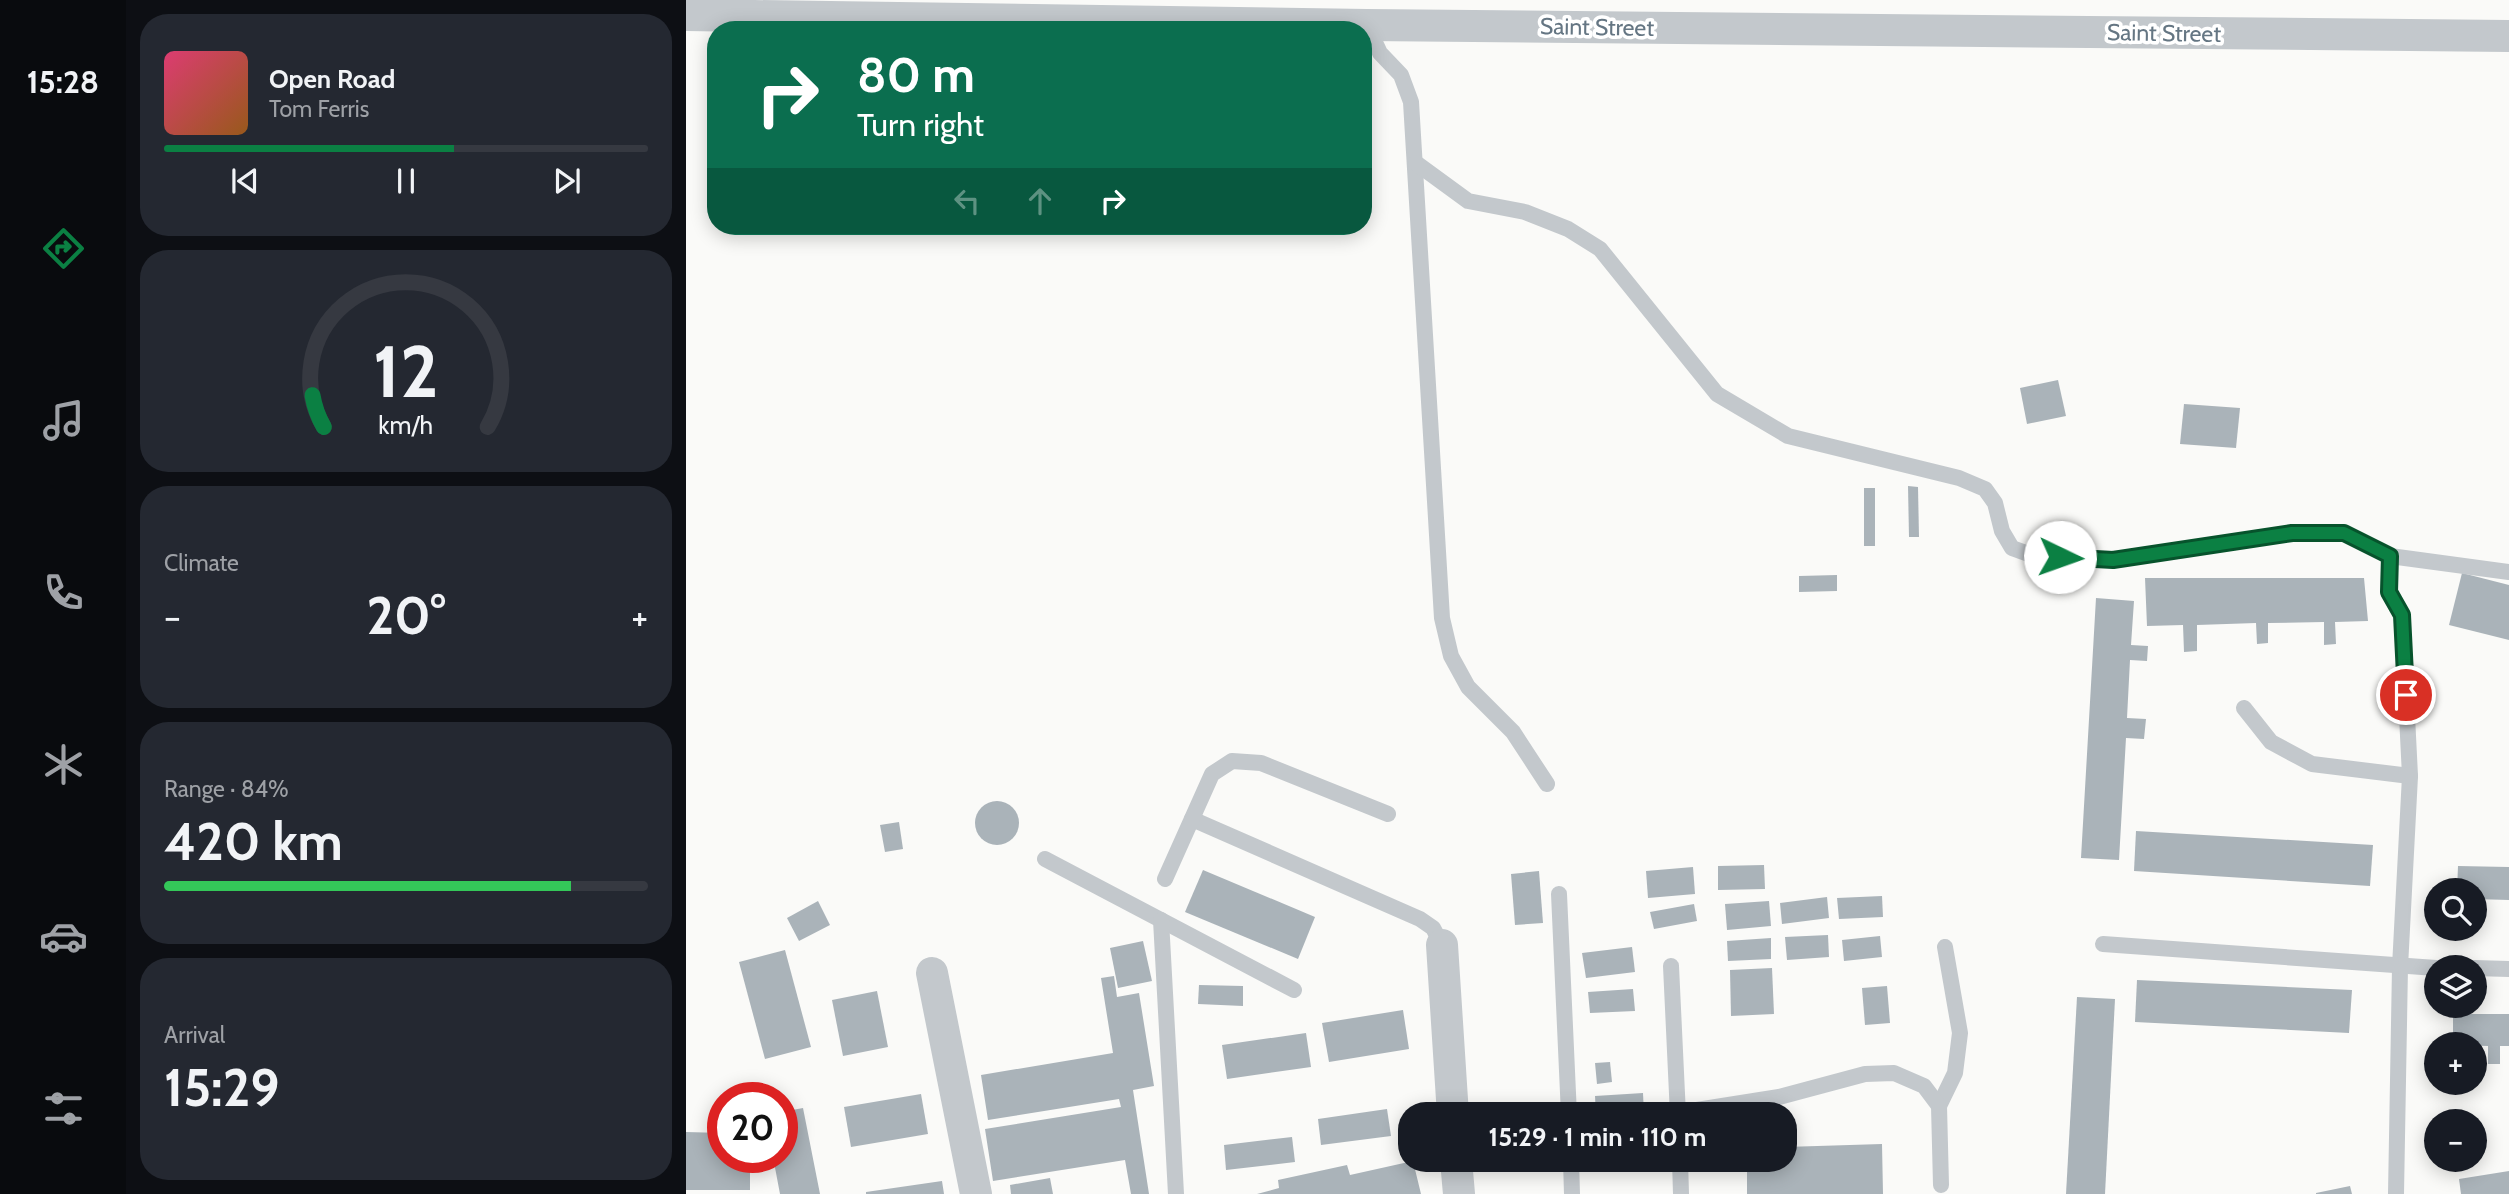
<!DOCTYPE html>
<html lang="en">
<head>
<meta charset="utf-8">
<style>
  body { margin:0; font-family:Cabin,sans-serif; background:#242831; color:#f1f3f6; height:100vh; display:flex; flex-direction:column; font-size:26px; white-space:nowrap }
  * { box-sizing:border-box; margin:0 }
  p { font-size:23px; color:#9ea1a6 }
  .icon { flex:none; width:38px; height:38px; fill:none; stroke:currentColor; stroke-width:2; stroke-linecap:round; stroke-linejoin:round }
  .map { position:relative; flex:1; overflow:hidden }
  .panel { display:flex; flex-direction:column; gap:14px; padding:14px; background:#0d0f14; width:560px }
  .panel>* { flex:none }
  .hud { position:absolute; left:21px; top:21px; width:665px; height:214px; border-radius:28px; box-shadow:0 4px 18px #0003; background:#0b6e4f; color:#fff; overflow:hidden }
  .controls { position:absolute; left:1738px; top:878px; display:grid; gap:14px }
  .controls a { display:grid; place-items:center; width:63px; height:63px; border-radius:50%; background:#171b24; box-shadow:0 4px 18px #0003; font-size:35px }
  .speed { position:absolute; left:21px; top:1082px; display:flex; gap:14px; font-size:35px; font-weight:700; text-align:center }
  .speed>* { display:grid; place-content:center; width:91px; height:91px; border-radius:50%; background:#171b24; box-shadow:0 4px 18px #0003; line-height:1 }
  .speed .limit { border:10px solid #d22; background:#fff; color:#111 }
  .pin { position:absolute; display:grid; place-items:center; width:60px; height:60px; color:#fff; margin:-30px; border:4px solid #fff; border-radius:50%; box-shadow:0 2px 7px #0007 }
  .me { position:absolute; width:77px; margin:-38px; rotate:93deg; stroke-linejoin:round; filter:drop-shadow(0 0 5px #0008) }
  .turn { display:flex; align-items:center; gap:24px; height:147px; padding:0 35px; font-size:32px }
  .turn .icon { width:91px; height:91px; stroke-width:2.5 }
  .turn b { display:block; font-size:49px; line-height:60px }
  .lanes { display:flex; align-items:center; height:66px; padding:0 35px; background:#0003; justify-content:center; gap:35px; direction:ltr }
  .lanes .off { opacity:.35 }
  .big { font-size:52px; font-weight:700; line-height:1.1 }
  .panel .card { flex:1; display:flex; flex-direction:column; justify-content:center; gap:10px; min-width:0; padding:0 24px; border-radius:28px; background:#242831 }
  .panel .dial { align-items:center; gap:0 }
  .dial svg { height:182px; overflow:visible; fill:none; stroke:#363941; stroke-width:7; stroke-linecap:round; text-anchor:middle }
  .dial text { fill:#f1f3f6; stroke:none }
  .song { display:flex; align-items:center; gap:21px }
  .cover { width:84px; height:84px; border-radius:10px; background:linear-gradient(135deg,hsl(340 70% 55%),hsl(30 70% 35%)) }
  .played { height:7px; border-radius:4px; background:linear-gradient(90deg,#0b8043 60%,#363941 60%) }
  .keys { display:flex; justify-content:space-around; direction:ltr }
  .heat { display:flex; justify-content:space-between; align-items:center; font-size:38px; direction:ltr }
  .charge { height:10px; border-radius:5px; background:linear-gradient(90deg,#34c759 84%,#363941 0) }
  .trip { position:absolute; left:712px; top:1102px; width:399px; height:70px; border-radius:28px; background:#171b24; box-shadow:0 4px 18px #0003; font-weight:700; line-height:70px; text-align:center }
  main { display:flex; flex:1; min-height:0 }
  .dock { display:flex; flex-direction:column; width:126px; justify-content:space-around; align-items:center; background:#090b0e; color:#9ea1a6 }
  .dock .icon { width:49px; height:49px }
  .dock .current { color:#0b8043 }
  .dock b { font-size:32px; color:#f1f3f6 }
  .map>svg:first-child { display:block }
  .building { fill:#aab3b9 }
  .lines { fill:none; stroke-linecap:round; stroke-linejoin:round }
  .lane { stroke:#c3c8cc; stroke-width:16 }
  .street { stroke:#c3c8cc; stroke-width:32 }
  .route-casing { stroke:#07532c; stroke-width:18 }
  .route { stroke:#0b8043; stroke-width:12 }
  .labels { text-anchor:middle; dominant-baseline:central; stroke-width:7; stroke-linejoin:round; paint-order:stroke }
  .street-label { font-size:23px; fill:#657683; stroke:#fff }
</style>
</head>
<body>
<main>
<nav class="dock">
<b>15:28</b>
<svg class="icon current" aria-label="directions" viewBox="0 0 24 24"><path d="M12 3l9 9-9 9-9-9zM9 14v-3h6M13 9l2 2-2 2"/></svg>
<svg class="icon" aria-label="music" viewBox="0 0 24 24"><path d="M9 18V5l10-2v13"/><circle cx="6" cy="18" r="3"/><circle cx="16" cy="16" r="3"/></svg>
<svg class="icon" aria-label="phone" viewBox="0 0 24 24"><path d="M5 4h4l2 5-3 2q2 4 5 5l2-3 5 2v4C11 20 4 13 5 4z"/></svg>
<svg class="icon" aria-label="climate" viewBox="0 0 24 24"><path d="M12 3v18M4 7l16 10M4 17L20 7"/></svg>
<svg class="icon" aria-label="car" viewBox="0 0 24 24"><path d="M5 17H2v-5l4-1 3-4h7l3 4 3 1v5h-3M9 17h6M6 11h13"/><circle cx="7" cy="17" r="2"/><circle cx="17" cy="17" r="2"/></svg>
<svg class="icon" aria-label="filters" viewBox="0 0 24 24"><path d="M4 7h16M4 17h16"/><circle cx="9" cy="7" r="2"/><circle cx="15" cy="17" r="2"/></svg>
</nav>
<section class="panel">
<div class="card">
<div class="song"><i class="cover"></i><div><b>Open Road</b><p>Tom Ferris</p></div></div>
<div class="played"></div>
<div class="keys"><svg class="icon" aria-label="previous" viewBox="0 0 24 24"><path d="M18 5L8 12l10 7zM5 5v14"/></svg><svg class="icon" aria-label="pause" viewBox="0 0 24 24"><path d="M8 5v14M16 5v14"/></svg><svg class="icon" aria-label="next" viewBox="0 0 24 24"><path d="M6 5l10 7-10 7zM19 5v14"/></svg></div>
</div>
<div class="card dial"><svg viewBox="0 0 100 80">
<path d="M14 69A42 42 0 1 1 86 69"/>
<path d="M14 69A42 42 0 0 1 9 55" stroke="#0b8043"/>
<text x="50" y="56" font-size="32" font-weight="700">12</text>
<text x="50" y="72" font-size="11">km/h</text>
</svg></div>
<div class="card"><p>Climate</p>
<div class="heat"><a>−</a><b class="big">20°</b><a>+</a></div>
</div>
<div class="card"><p>Range · 84%</p><b class="big">420 km</b><div class="charge"></div></div>
<div class="card"><p>Arrival</p><b class="big">15:29</b></div>
</section>
<div class="map">
<svg width="1823" height="1194" viewBox="0 0 1823 1194">
  <rect width="100%" height="100%" fill="#fafaf8"/>
  <g class="building">
    <polygon points="1372,380 1380,416 1341,424 1334,388"/>
    <polygon points="1498,404 1554,408 1550,448 1494,444"/>
    <polygon points="1222,486 1232,487 1233,537 1223,537"/>
    <rect x="1178" y="488" width="11" height="58"/>
    <polygon points="1776,573 1823,585 1823,640 1763,625"/>
    <polygon points="1151,575 1151,591 1113,592 1113,576"/>
    <polygon points="1459,578 1678,578 1682,621 1649,622 1650,644 1638,645 1638,622 1582,623 1582,643 1571,644 1570,623 1511,625 1511,651 1498,652 1497,625 1461,626"/>
    <polygon points="1410,598 1448,601 1445,645 1462,646 1461,661 1444,660 1441,718 1460,719 1458,739 1440,738 1433,860 1395,858"/>
    <circle cx="311" cy="823" r="22"/>
    <polygon points="213,822 217,849 199,852 194,825"/>
    <polygon points="1450,831 1687,845 1684,886 1448,871"/>
    <polygon points="1078,865 1079,889 1032,890 1032,866"/>
    <polygon points="1772,866 1823,867 1823,900 1788,899 1788,891 1771,891"/>
    <polygon points="1007,867 1009,894 962,898 960,871"/>
    <polygon points="517,870 629,917 612,959 499,912"/>
    <polygon points="853,871 857,923 829,925 825,874"/>
    <polygon points="1196,896 1197,917 1153,919 1151,898"/>
    <polygon points="1141,897 1143,918 1096,924 1094,903"/>
    <polygon points="132,901 144,925 113,941 101,918"/>
    <polygon points="1083,901 1085,926 1041,930 1039,904"/>
    <polygon points="1008,904 1011,921 968,929 964,912"/>
    <polygon points="1142,935 1143,957 1101,960 1099,937"/>
    <polygon points="1194,936 1196,957 1158,961 1156,940"/>
    <polygon points="1085,938 1085,959 1042,961 1041,941"/>
    <polygon points="457,941 466,981 432,988 424,948"/>
    <polygon points="946,947 949,972 900,978 896,953"/>
    <polygon points="99,950 125,1047 79,1059 53,962"/>
    <polygon points="1086,968 1088,1014 1045,1016 1044,970"/>
    <polygon points="428,976 431,997 453,993 468,1086 447,1090 463,1194 445,1194 439,1160 307,1181 299,1129 435,1107 433,1099 302,1120 295,1075 427,1053 415,978"/>
    <polygon points="1451,980 1666,990 1663,1033 1449,1022"/>
    <polygon points="513,985 557,986 557,1006 512,1004"/>
    <polygon points="1201,986 1204,1023 1179,1025 1176,988"/>
    <polygon points="947,989 949,1011 904,1013 902,992"/>
    <polygon points="191,991 202,1047 157,1056 146,1000"/>
    <polygon points="1391,997 1429,999 1419,1194 1380,1194"/>
    <polygon points="717,1010 723,1049 643,1062 636,1023"/>
    <polygon points="1767,1014 1823,1014 1823,1046 1814,1046 1814,1064 1802,1064 1802,1046 1767,1045"/>
    <polygon points="620,1033 625,1067 541,1079 536,1045"/>
    <polygon points="924,1062 926,1082 911,1084 909,1063"/>
    <polygon points="957,1093 958,1115 910,1115 909,1096"/>
    <polygon points="235,1094 242,1134 165,1147 158,1107"/>
    <polygon points="117,1108 134,1194 94,1194 87,1157 96,1157 96,1112"/>
    <polygon points="701,1109 705,1136 635,1145 632,1119"/>
    <polygon points="0,1132 37,1133 37,1157 64,1157 64,1190 0,1190"/>
    <polygon points="606,1137 609,1162 540,1170 538,1145"/>
    <polygon points="1196,1144 1197,1194 1061,1194 1061,1160 1099,1160 1099,1147"/>
    <polygon points="727,1161 735,1194 571,1194 593,1188 592,1180 661,1165 664,1175"/>
    <polygon points="1823,1171 1823,1194 1775,1194 1773,1179"/>
    <polygon points="364,1178 367,1194 325,1194 324,1185"/>
    <polygon points="256,1181 258,1194 180,1194 180,1192"/>
    <polygon points="1664,1186 1666,1194 1630,1194 1630,1193"/>
  </g>
  <g class="lines">
    <g class="lane">
      <polyline points="681,25 694,53 715,75 725,102 756,618 765,656 782,687 827,732 861,784"/>
      <polyline points="730,163 782,201 839,212 882,229 914,249 1031,394 1102,436 1273,478 1299,489 1309,503 1316,531 1326,548 1348,556 1427,560 1606,533 1658,533 1704,556 1823,572"/>
      <polyline points="1704,556 1703,592 1716,615 1724,776 1714,967 1710,1194"/>
      <polyline points="1558,708 1585,742 1626,764 1724,776"/>
      <polyline points="506,819 734,919 747,928 756,945"/>
      <polyline points="359,859 608,990"/>
      <polyline points="479,879 526,774 546,761 575,763 702,814"/>
      <polyline points="873,894 883,1115"/>
      <polyline points="475,920 490,1194"/>
      <polyline points="1417,944 1750,968"/>
      <polyline points="985,966 992,1115"/>
      <polyline points="1788,968 1823,969"/>
      <polyline points="1253,1106 1269,1073 1274,1033 1259,947"/>
      <polyline points="992,1113 1093,1097 1179,1074 1208,1073 1238,1086 1253,1106 1255,1185"/>
      <polyline points="885,1160 886,1194"/>
      <polyline points="994,1160 995,1194"/>
    </g>
    <g class="street">
      <polyline points="0,15 681,25 1823,36"/>
      <polyline points="756,945 767,1115"/>
      <polyline points="246,973 290,1194"/>
      <polyline points="770,1160 773,1194"/>
    </g>
  </g>
  <g class="lines">
    <defs>
      <polyline id="route" points="1374,557 1427,560 1606,533 1658,533 1704,556 1703,592 1716,615 1720,695"/>
    </defs>
    <use href="#route" class="route-casing"/>
    <use href="#route" class="route"/>
  </g>
  <g class="labels">
    <g class="street-label">
      <text transform="translate(911 27) rotate(1)">Saint Street</text>
      <text transform="translate(1478 33) rotate(1)">Saint Street</text>
    </g>
  </g>
</svg>
<div class="controls">
<a><svg class="icon" aria-label="search" viewBox="0 0 24 24"><circle cx="10" cy="10" r="6"/><path d="M15 15l6 6"/></svg></a>
<a><svg class="icon" aria-label="layers" viewBox="0 0 24 24"><path d="M12 4l9 5-9 5-9-5zM3 14l9 5 9-5"/></svg></a>
<a>+</a>
<a>−</a>
</div>
<div class="speed"><div class="limit">20</div></div>
<div class="pin" style="left:1720px;top:695px;background:#d93025"><svg class="icon" aria-label="arrive" viewBox="0 0 24 24"><path d="M6 21V4h12l-3 4 3 4H6"/></svg></div>
<svg class="me" style="left:1374px;top:557px" viewBox="-20 -20 40 40"><circle r="19" fill="#fff"/><path d="M0-13L10 11 0 6-10 11z" fill="#0b8043"/></svg>
<div class="trip">15:29 · 1 min · 110 m</div>
<div class="hud">
<div class="turn"><svg class="icon" aria-label="right" viewBox="0 0 24 24"><path d="M7 20v-9h11M14 6l5 5-5 5"/></svg><div><b>80 m</b>Turn right</div></div>
<div class="lanes"><svg class="icon off" aria-label="left" viewBox="0 0 24 24"><path d="M17 20v-9H6M10 6l-5 5 5 5"/></svg><svg class="icon off" aria-label="ahead" viewBox="0 0 24 24"><path d="M12 20V5M6 11l6-6 6 6"/></svg><svg class="icon" aria-label="right" viewBox="0 0 24 24"><path d="M7 20v-9h11M14 6l5 5-5 5"/></svg></div>
</div>
</div>
</main>
</body>
</html>
